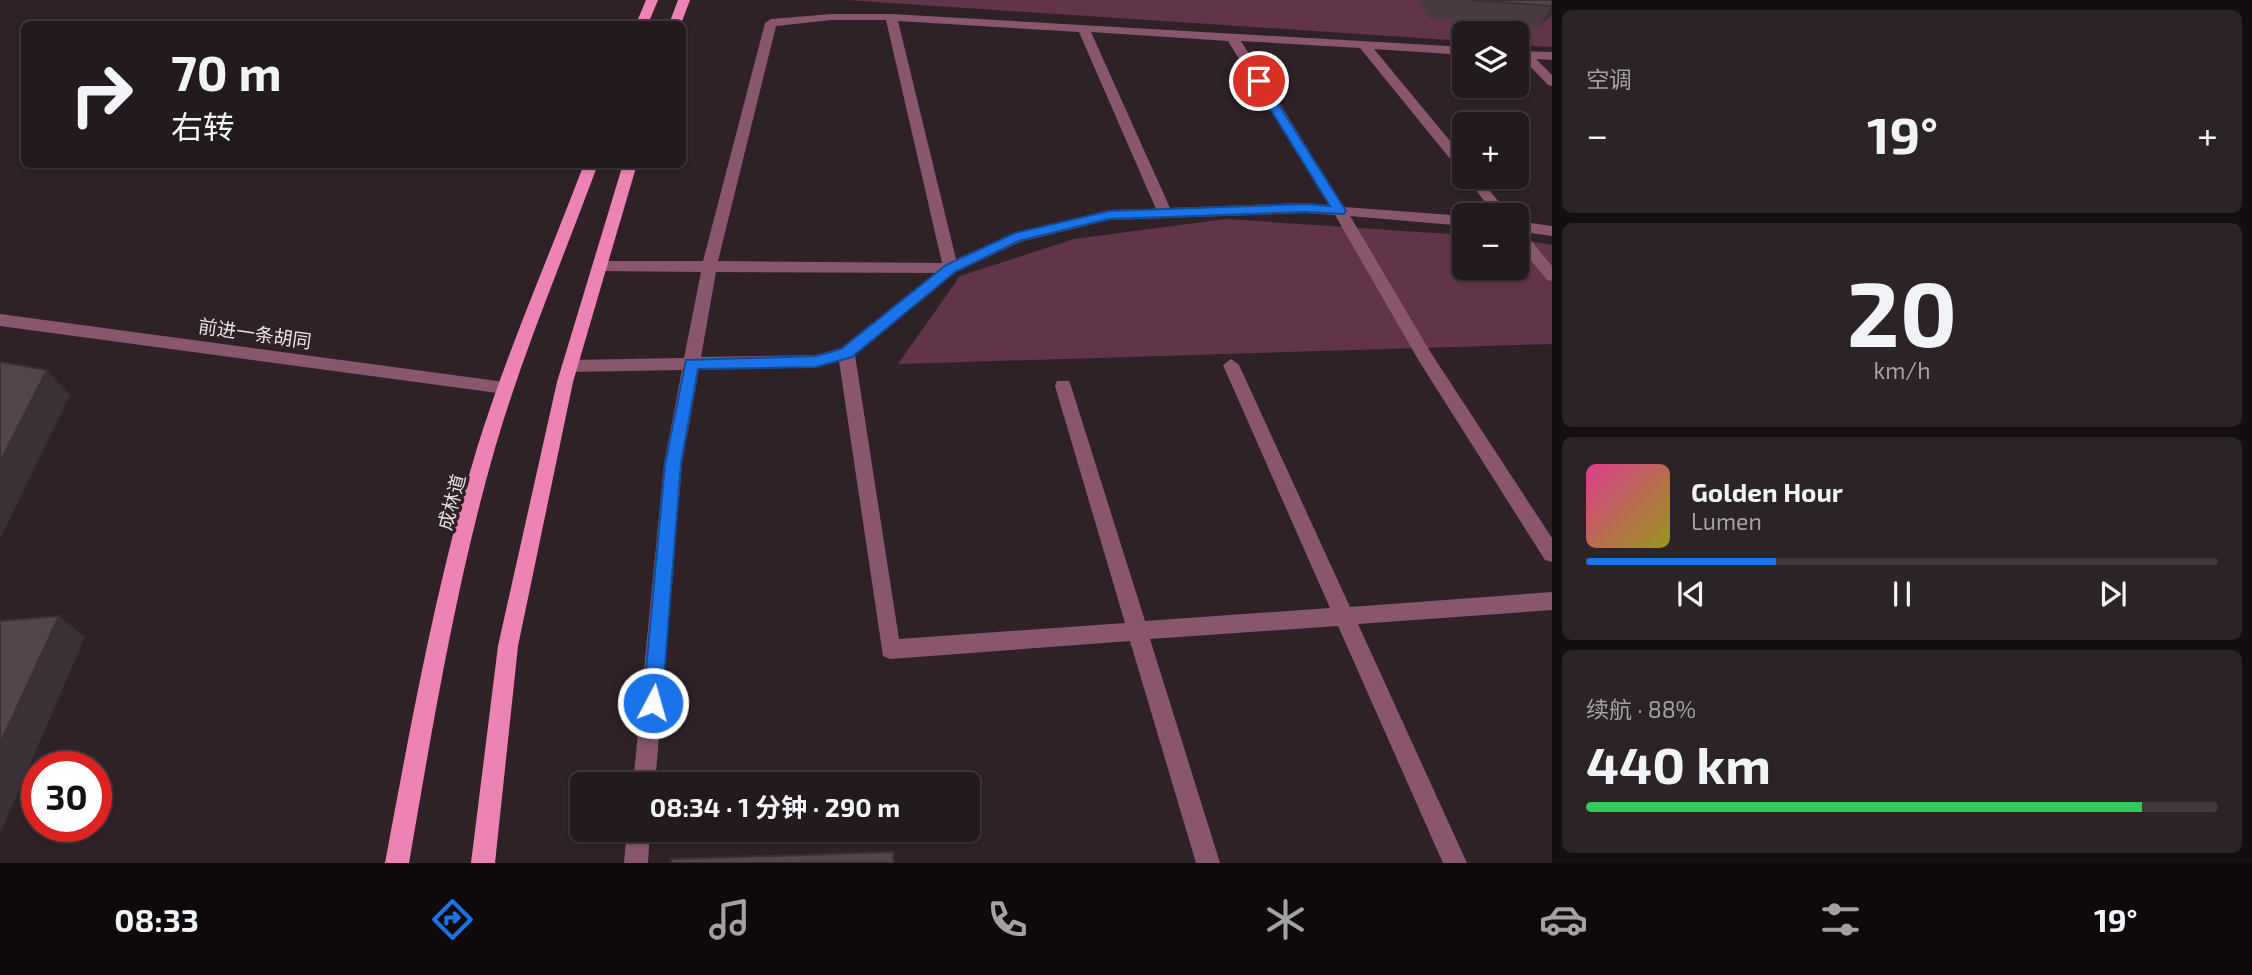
<!DOCTYPE html>
<html lang="zh">
<head>
<meta charset="utf-8">
<style>
  body { margin:0; font-family:"Exo 2","Noto Sans SC",sans-serif; background:#2b2326; color:#f1f3f6; height:100vh; display:flex; flex-direction:column; font-size:26px; white-space:nowrap }
  * { box-sizing:border-box; margin:0 }
  p { font-size:23px; color:#a3a1a4 }
  .icon { flex:none; width:38px; height:38px; fill:none; stroke:currentColor; stroke-width:2; stroke-linecap:round; stroke-linejoin:round }
  .map { position:relative; flex:1; overflow:hidden }
  .side { display:flex; flex-direction:column; gap:10px; padding:10px; background:#130e10; width:700px }
  .side>* { flex:none }
  .top-card { position:absolute; left:21px; top:21px; width:665px; height:147px; border-radius:10px; box-shadow:0 2px 5px #0004,0 0 0 2px #40383b; background:#231a1d; color:#f1f3f6; overflow:hidden }
  .buttons { position:absolute; left:1452px; top:21px; display:grid; gap:14px }
  .buttons a { display:grid; place-items:center; width:77px; height:77px; border-radius:10px; background:#231a1d; box-shadow:0 2px 5px #0004,0 0 0 2px #40383b; font-size:35px }
  .speed { position:absolute; left:21px; top:751px; display:flex; gap:14px; font-size:35px; font-weight:700; text-align:center }
  .speed>* { display:grid; place-content:center; width:91px; height:91px; border-radius:50%; background:#231a1d; box-shadow:0 2px 5px #0004,0 0 0 2px #40383b; line-height:1 }
  .speed .limit { border:10px solid #d22; background:#fff; color:#111 }
  .pin { position:absolute; display:grid; place-items:center; width:60px; height:60px; color:#fff; margin:-30px; border:4px solid #fff; border-radius:50%; box-shadow:0 2px 7px #0007 }
  .me { position:absolute; width:77px; margin:-38px; rotate:6deg; stroke-linejoin:round; filter:drop-shadow(0 0 5px #0008) }
  .turn { display:flex; align-items:center; gap:24px; height:147px; padding:0 35px; font-size:32px }
  .turn .icon { width:91px; height:91px; stroke-width:2.5 }
  .turn b { display:block; font-size:49px; line-height:60px }
  .big { font-size:52px; font-weight:700; line-height:1.1 }
  .side .tile { flex:1; display:flex; flex-direction:column; justify-content:center; gap:10px; min-width:0; padding:0 24px; border-radius:10px; background:#2b2326 }
  .side .dial { align-items:center; gap:0 }
  .dial b { font-size:91px; line-height:1 }
  .song { display:flex; align-items:center; gap:21px }
  .cover { width:84px; height:84px; border-radius:10px; background:linear-gradient(135deg,hsl(330 70% 55%),hsl(60 70% 35%)) }
  .played { height:7px; border-radius:4px; background:linear-gradient(90deg,#1a73e8 30%,#40383b 30%) }
  .keys { display:flex; justify-content:space-around; direction:ltr }
  .heat { display:flex; justify-content:space-between; align-items:center; font-size:38px; direction:ltr }
  .charge { height:10px; border-radius:5px; background:linear-gradient(90deg,#34c759 88%,#40383b 0) }
  .trip { position:absolute; left:570px; top:772px; width:410px; height:70px; border-radius:10px; background:#231a1d; box-shadow:0 2px 5px #0004,0 0 0 2px #40383b; font-weight:700; line-height:70px; text-align:center }
  .menu { display:flex; height:112px; justify-content:space-around; align-items:center; background:#0e0a0c; color:#a3a1a4 }
  .menu .icon { width:49px; height:49px }
  .menu .selected { color:#1a73e8 }
  .menu b { font-size:32px; color:#f1f3f6 }
  main { display:flex; flex:1; min-height:0 }
  .map>svg:first-child { display:block }
  .green { fill:#623449 }
  .lines { fill:none; stroke-linecap:round; stroke-linejoin:round }
  .minor { fill:#89566d; fill-rule:evenodd }
  .major { fill:#ec83b4; fill-rule:evenodd }
  .wall { fill:#483b40 }
  .shaded-wall { fill:#3b3034 }
  .building { fill:#54454b; stroke:#3b3034; stroke-width:2 }
  .route { fill:#1a73e8; stroke:#114b97; stroke-width:2 }
  .labels { text-anchor:middle; dominant-baseline:central; stroke-width:7; stroke-linejoin:round; paint-order:stroke }
  .street-label { font-size:19px; fill:#e8dfe2; stroke:#2f2227 }
</style>
</head>
<body>
<main>
<div class="map">
<svg width="1552" height="863" viewBox="0 0 1552 863">
  <rect width="100%" height="100%" fill="#2f2227"/>
  <g class="green">
    <polygon points="846,0 1552,0 1552,47 1517,45 1517,33 1465,33 1465,41"/>
    <polygon points="1226,219 1465,235 1465,268 1517,268 1517,239 1552,245 1552,344 898,364 960,276 1074,239"/>
  </g>
  <g class="lines">
    <g class="minor">
      <path d="M832,14H891L1465,47V55L1374,49L1465,159V172L1460,171L1360,48L1241,41L1344,207L1465,216V226L1350,216L1431,353L1552,538V562L1545,560L1419,361L1335,215L1305,213L1109,220L1020,242L956,272L855,355L899,639L1125,623L1055,386L1057,381H1069L1071,386L1145,621L1330,608L1223,365L1231,359L1239,365L1350,607L1552,592V610L1358,624L1467,863H1443L1338,626L1150,639L1220,863H1196L1130,641L890,659L883,656L839,361L816,367L699,370L682,464L655,784H633L664,464L682,370L569,372L561,366L569,360L684,358L701,272L600,271L592,266L600,261H703L765,23L771,19ZM832,20H886L942,263L718,261L776,26ZM898,21L1079,32L1156,209L1109,210L1015,233L956,259ZM1091,32L1228,41L1329,205L1305,203L1170,208ZM716,272L935,273L841,348L816,355L701,357Z"/>
      <polygon points="1517,51 1552,52 1552,60 1536,59 1552,75 1552,86 1548,85 1522,58 1517,57"/>
      <polygon points="1465,176 1478,177 1510,215 1495,215"/>
      <polygon points="1517,221 1552,226 1552,236 1524,232 1552,266 1552,281 1547,280 1517,243"/>
      <polygon points="0,314 505,382 511,383 513,388 511,393 505,394 0,326"/>
      <polygon points="627,830 650,830 648,863 624,863"/>
    </g>
    <g class="major">
      <polygon points="646,0 658,0 648,24 636,24"/>
      <polygon points="678,0 690,0 681,24 669,24"/>
      <path d="M584,164H598C563,259 523,352 495,448C456,584 433,724 409,863H385C411,724 436,584 477,448C507,352 548,259 584,164Z"/>
      <polygon points="623,164 637,164 573,382 518,646 495,863 471,863 498,646 557,382"/>
    </g>
  </g>
  <polygon class="wall" points="1418,0 1552,0 1552,16 1539,26 1429,18"/>
  <g class="shaded-wall">
    <polygon points="1552,6 1552,16 1539,26"/>
    <polygon points="47,370 70,395 0,539 0,462"/>
    <polygon points="59,616 85,637 0,834 0,744"/>
  </g>
  <g class="building">
    <polygon points="1469,0 1552,0 1552,6"/>
    <polygon points="0,362 47,370 0,462"/>
    <polygon points="59,616 0,744 0,621"/>
    <polygon points="893,852 894,863 671,863 671,859"/>
  </g>
  <polygon class="route" points="1255,78 1264,81 1346,211 1344,214 1305,212 1109,219 1019,241 955,272 852,357 816,367 698,369 681,464 662,703 659,710 653,712 646,710 643,703 665,464 686,360 816,356 841,349 946,265 1015,233 1109,211 1305,204 1330,206 1253,81"/>
  <g class="labels">
    <g class="street-label">
      <text transform="translate(255 333) rotate(8)">前进一条胡同</text>
      <text transform="translate(451 502) rotate(-75)">成林道</text>
    </g>
  </g>
</svg>
<div class="buttons">
<a><svg class="icon" aria-label="layers" viewBox="0 0 24 24"><path d="M12 4l9 5-9 5-9-5zM3 14l9 5 9-5"/></svg></a>
<a>+</a>
<a>−</a>
</div>
<div class="speed"><div class="limit">30</div></div>
<div class="pin" style="left:1259px;top:81px;background:#d93025"><svg class="icon" aria-label="arrive" viewBox="0 0 24 24"><path d="M6 21V4h12l-3 4 3 4H6"/></svg></div>
<svg class="me" style="left:653px;top:703px" viewBox="-20 -20 40 40"><circle r="17" fill="#1a73e8" stroke="#fff" stroke-width="3"/><path d="M0-11L8 9 0 5-8 9z" fill="#fff"/></svg>
<div class="trip">08:34 · 1 分钟 · 290 m</div>
<div class="top-card">
<div class="turn"><svg class="icon" aria-label="right" viewBox="0 0 24 24"><path d="M7 20v-9h11M14 6l5 5-5 5"/></svg><div><b>70 m</b>右转</div></div>
</div>
</div>
<section class="side">
<div class="tile"><p>空调</p>
<div class="heat"><a>−</a><b class="big">19°</b><a>+</a></div>
</div>
<div class="tile dial"><b>20</b><p>km/h</p></div>
<div class="tile">
<div class="song"><i class="cover"></i><div><b>Golden Hour</b><p>Lumen</p></div></div>
<div class="played"></div>
<div class="keys"><svg class="icon" aria-label="previous" viewBox="0 0 24 24"><path d="M18 5L8 12l10 7zM5 5v14"/></svg><svg class="icon" aria-label="pause" viewBox="0 0 24 24"><path d="M8 5v14M16 5v14"/></svg><svg class="icon" aria-label="next" viewBox="0 0 24 24"><path d="M6 5l10 7-10 7zM19 5v14"/></svg></div>
</div>
<div class="tile"><p>续航 · 88%</p><b class="big">440 km</b><div class="charge"></div></div>
</section>
</main>
<nav class="menu">
<b>08:33</b>
<svg class="icon selected" aria-label="directions" viewBox="0 0 24 24"><path d="M12 3l9 9-9 9-9-9zM9 14v-3h6M13 9l2 2-2 2"/></svg>
<svg class="icon" aria-label="music" viewBox="0 0 24 24"><path d="M9 18V5l10-2v13"/><circle cx="6" cy="18" r="3"/><circle cx="16" cy="16" r="3"/></svg>
<svg class="icon" aria-label="phone" viewBox="0 0 24 24"><path d="M5 4h4l2 5-3 2q2 4 5 5l2-3 5 2v4C11 20 4 13 5 4z"/></svg>
<svg class="icon" aria-label="climate" viewBox="0 0 24 24"><path d="M12 3v18M4 7l16 10M4 17L20 7"/></svg>
<svg class="icon" aria-label="car" viewBox="0 0 24 24"><path d="M5 17H2v-5l4-1 3-4h7l3 4 3 1v5h-3M9 17h6M6 11h13"/><circle cx="7" cy="17" r="2"/><circle cx="17" cy="17" r="2"/></svg>
<svg class="icon" aria-label="filters" viewBox="0 0 24 24"><path d="M4 7h16M4 17h16"/><circle cx="9" cy="7" r="2"/><circle cx="15" cy="17" r="2"/></svg>
<b>19°</b>
</nav>
</body>
</html>
